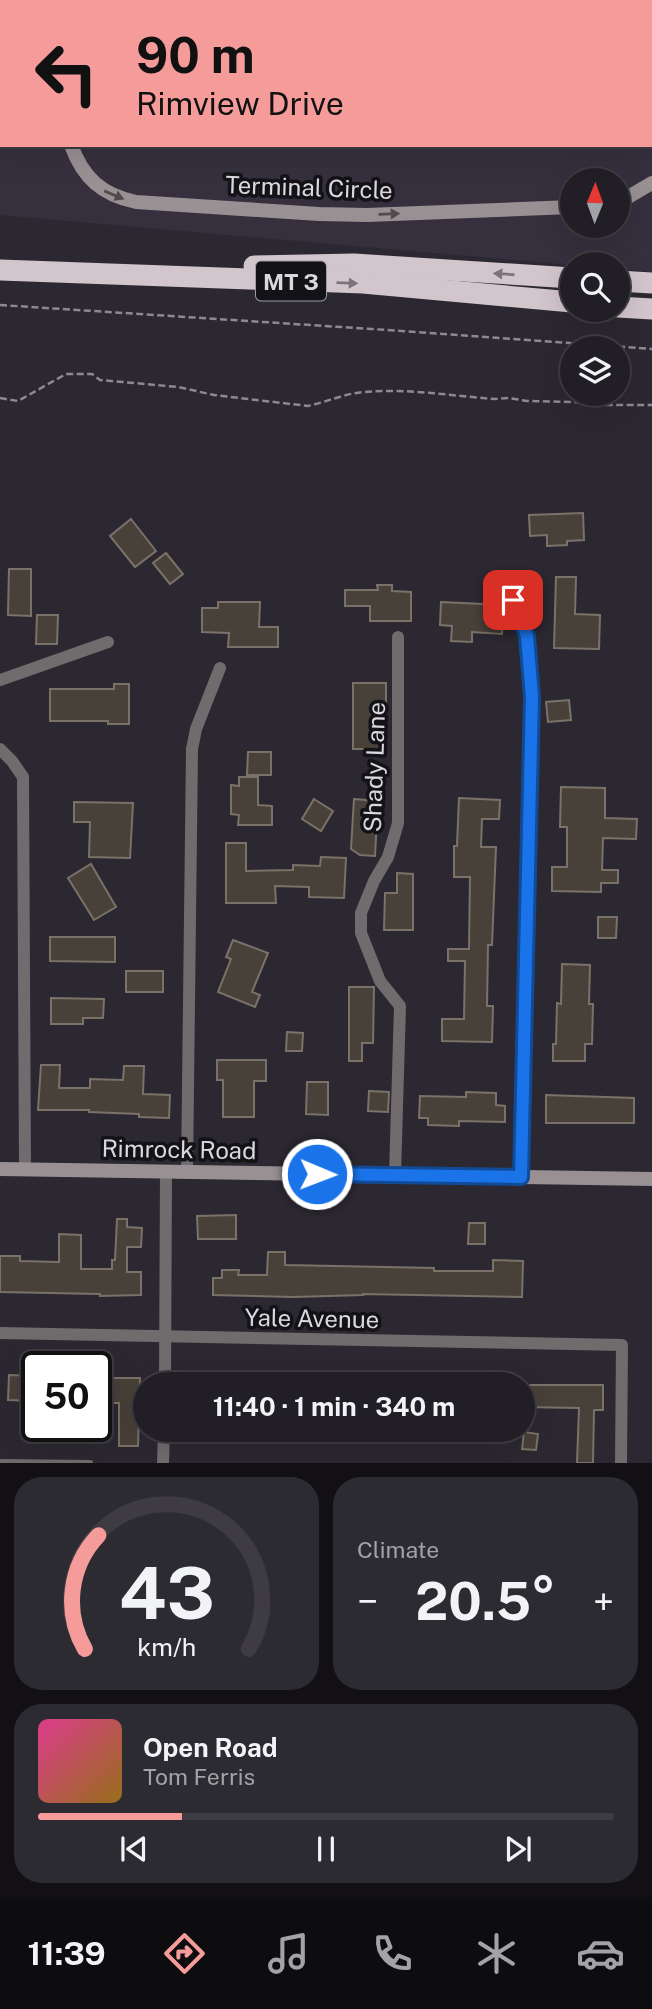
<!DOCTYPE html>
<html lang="en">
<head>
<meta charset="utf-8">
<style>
  body { margin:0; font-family:"Public Sans",sans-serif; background:#2d2b32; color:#f1f3f6; height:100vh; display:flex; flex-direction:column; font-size:26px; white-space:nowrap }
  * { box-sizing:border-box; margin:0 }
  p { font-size:23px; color:#a2a2a7 }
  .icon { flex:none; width:38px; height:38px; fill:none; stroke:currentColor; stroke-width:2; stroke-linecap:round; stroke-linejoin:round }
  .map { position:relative; height:1463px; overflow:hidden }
  .sheet { display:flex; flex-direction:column; gap:14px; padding:14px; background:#121014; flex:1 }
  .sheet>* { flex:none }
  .hud { position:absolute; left:0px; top:0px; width:653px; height:147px; box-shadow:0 7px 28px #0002,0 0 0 2px #3e3c42; background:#f59b9a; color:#111; overflow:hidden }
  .needle { width:46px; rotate:1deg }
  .fabs { position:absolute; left:560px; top:168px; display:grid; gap:14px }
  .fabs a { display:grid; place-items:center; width:70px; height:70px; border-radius:50%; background:#211e25; box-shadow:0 7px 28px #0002,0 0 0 2px #3e3c42; font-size:35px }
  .speed { position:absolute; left:21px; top:1351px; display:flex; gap:14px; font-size:35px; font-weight:700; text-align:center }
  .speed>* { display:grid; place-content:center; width:91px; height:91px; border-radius:50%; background:#211e25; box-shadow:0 7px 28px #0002,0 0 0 2px #3e3c42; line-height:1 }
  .speed .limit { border:4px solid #111; border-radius:10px; background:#fff; color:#111 }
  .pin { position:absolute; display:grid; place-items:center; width:60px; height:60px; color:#fff; margin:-30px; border-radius:14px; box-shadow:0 4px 10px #0006 }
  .me { position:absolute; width:77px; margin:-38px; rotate:91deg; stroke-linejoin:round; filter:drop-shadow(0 0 5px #0008) }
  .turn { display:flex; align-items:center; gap:24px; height:147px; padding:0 21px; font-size:32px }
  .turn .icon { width:91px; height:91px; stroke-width:2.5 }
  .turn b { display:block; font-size:49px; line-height:60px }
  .big { font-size:52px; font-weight:700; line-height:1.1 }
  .sheet .tile { flex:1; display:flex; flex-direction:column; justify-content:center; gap:10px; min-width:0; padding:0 24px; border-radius:28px; background:#2d2b32 }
  .sheet .dial { align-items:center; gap:0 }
  .dial svg { height:182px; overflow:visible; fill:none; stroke:#3e3c42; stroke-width:7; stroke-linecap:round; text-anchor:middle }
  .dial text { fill:#f1f3f6; stroke:none }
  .song { display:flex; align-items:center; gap:21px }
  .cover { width:84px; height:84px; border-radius:10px; background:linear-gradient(135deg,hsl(330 70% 55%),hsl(40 70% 35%)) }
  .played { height:7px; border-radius:4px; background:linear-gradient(90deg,#f59b9a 25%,#3e3c42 25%) }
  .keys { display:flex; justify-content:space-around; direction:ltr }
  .heat { display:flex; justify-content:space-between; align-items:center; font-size:38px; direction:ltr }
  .sheet .tiles { flex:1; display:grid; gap:14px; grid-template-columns:1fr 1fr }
  .tile:last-child { grid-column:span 2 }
  .trip { position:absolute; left:133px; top:1372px; width:402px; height:70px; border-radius:35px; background:#211e25; box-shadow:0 7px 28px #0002,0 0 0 2px #3e3c42; font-weight:700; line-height:70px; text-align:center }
  .dock { display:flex; height:112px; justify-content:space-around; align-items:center; background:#0d0c0f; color:#a2a2a7 }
  .dock .icon { width:49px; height:49px }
  .dock .selected { color:#f59b9a }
  .dock b { font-size:32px; color:#f1f3f6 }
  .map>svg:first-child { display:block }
  .built { fill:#36303e; fill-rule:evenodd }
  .building { fill:#484139; stroke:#7a7269; stroke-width:2 }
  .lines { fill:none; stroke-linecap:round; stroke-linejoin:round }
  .path { stroke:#8c8990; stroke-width:2.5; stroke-dasharray:7 3.5; stroke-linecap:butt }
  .lane { stroke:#706b6d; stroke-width:6 }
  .street { stroke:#706b6d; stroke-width:12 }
  .secondary { stroke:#989093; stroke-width:14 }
  .highway { stroke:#d2c5cb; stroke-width:21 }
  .oneway { fill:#4f4b4e }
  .oneway2 { fill:#7c747a }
  .route-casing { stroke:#114b97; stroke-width:18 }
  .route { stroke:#1a73e8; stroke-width:12 }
  .labels { text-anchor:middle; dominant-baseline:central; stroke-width:7; stroke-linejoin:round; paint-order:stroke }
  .shield { fill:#131216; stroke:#9e9da2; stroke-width:2 }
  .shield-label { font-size:23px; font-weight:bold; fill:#dad8de }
  .street-label { font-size:24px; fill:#dad8de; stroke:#131216 }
</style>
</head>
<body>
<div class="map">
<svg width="652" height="1463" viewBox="0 0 652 1463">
  <rect width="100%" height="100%" fill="#2c2831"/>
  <path class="built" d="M0,0H652V272L618,269V264L572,265L0,215ZM2,2H651V145H2ZM572,180H618V226H572Z"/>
  <g class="building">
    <polygon points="583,513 584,540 567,541 567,545 547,546 547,535 530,536 529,515"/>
    <polygon points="131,519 156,551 135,567 110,536"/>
    <polygon points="166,553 183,574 170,584 153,563"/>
    <polygon points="9,569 31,569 31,616 8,615"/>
    <polygon points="556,577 576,577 575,614 600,615 599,649 554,648"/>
    <polygon points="377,585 392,585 392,591 411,592 411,621 370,621 370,606 345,606 345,590 378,590"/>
    <polygon points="218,602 260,602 259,627 278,627 278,647 228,647 229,633 202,632 202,608 218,608"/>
    <polygon points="441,602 503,605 502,634 472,632 472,642 451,641 452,626 440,625"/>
    <polygon points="37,615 58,615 57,644 36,644"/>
    <rect x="353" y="683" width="33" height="66"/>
    <polygon points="114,684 129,684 129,724 108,724 108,721 50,721 50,689 114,689"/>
    <polygon points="569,700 571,720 548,722 546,702"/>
    <polygon points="248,752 271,752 271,775 247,775"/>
    <polygon points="239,777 258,777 258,805 272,806 272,825 238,825 239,815 231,814 231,785 239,786"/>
    <polygon points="561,787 605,788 605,818 637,819 636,839 603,838 602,870 618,870 618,883 601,883 601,892 552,891 552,867 567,867 567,827 560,827"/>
    <polygon points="459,798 500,800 499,819 482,819 481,847 496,847 492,945 488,945 487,1006 493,1006 492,1042 442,1041 442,1019 464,1019 465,961 448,961 448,949 469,949 470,877 454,877 454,846 457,846"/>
    <polygon points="314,799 333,811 321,831 302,819"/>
    <polygon points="354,799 378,801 375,856 360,855 351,849"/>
    <polygon points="74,802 133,803 130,858 89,857 90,822 74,822"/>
    <polygon points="226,843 246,843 246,871 293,870 293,865 320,866 321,857 346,858 344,898 309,897 309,887 275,886 276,903 226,903"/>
    <polygon points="91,864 116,907 94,920 68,878"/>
    <polygon points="397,873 413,874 413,930 384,930 385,893 397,893"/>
    <polygon points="598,917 617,917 616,938 598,938"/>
    <polygon points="50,937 115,937 115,962 50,961"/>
    <polygon points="233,940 268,953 252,992 260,995 255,1007 218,992 231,959 226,957"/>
    <polygon points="562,964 590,965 589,1004 593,1004 592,1044 585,1044 585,1061 553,1061 553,1044 556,1044 557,1003 561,1004"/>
    <rect x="126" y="971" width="37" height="21"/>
    <polygon points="349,987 374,987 373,1043 362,1043 362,1061 349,1061"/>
    <polygon points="51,998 104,999 103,1018 83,1018 83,1024 51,1024"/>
    <polygon points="287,1032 303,1033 302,1051 286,1051"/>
    <polygon points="217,1060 266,1060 266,1081 254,1081 254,1117 223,1117 223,1080 217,1080"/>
    <polygon points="41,1065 60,1065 59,1088 90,1088 90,1079 123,1080 124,1066 144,1066 143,1094 170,1095 169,1118 139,1117 139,1114 89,1112 89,1110 38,1110"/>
    <polygon points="307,1082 328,1082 328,1115 306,1114"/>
    <polygon points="369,1091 389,1092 388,1112 368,1111"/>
    <polygon points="466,1092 496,1093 496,1105 505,1106 505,1122 459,1121 459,1126 428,1125 428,1118 419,1118 420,1096 466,1097"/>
    <polygon points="546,1095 634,1098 634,1123 546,1123"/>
    <polygon points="236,1215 236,1239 198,1239 197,1216"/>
    <polygon points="117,1219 127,1219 127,1227 142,1228 141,1247 127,1247 127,1272 141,1272 141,1295 100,1296 100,1294 0,1292 0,1256 20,1256 20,1261 59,1262 59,1234 81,1235 81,1269 112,1269 112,1260 115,1260"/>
    <polygon points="469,1223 485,1223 485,1244 468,1244"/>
    <polygon points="268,1252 285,1252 285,1265 434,1268 434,1271 493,1271 493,1260 523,1261 522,1297 363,1294 363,1295 293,1297 213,1295 213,1278 222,1278 222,1270 239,1270 238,1275 267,1275"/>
    <polygon points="9,1375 36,1376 36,1401 8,1400"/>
    <polygon points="96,1378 140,1378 138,1446 119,1446 119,1403 96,1403"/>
    <polygon points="523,1385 603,1385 603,1410 594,1410 593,1463 577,1463 579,1408 523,1407"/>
    <polygon points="524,1432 538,1434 536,1450 522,1449"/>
  </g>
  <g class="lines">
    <g class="path">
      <polyline points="0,305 372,329 652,349"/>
      <path d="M0,398L18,401L66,374H92L100,380L178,387L214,395L308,406C327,402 345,393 365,392C408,388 452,396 495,399L509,398L527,401L575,402L597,405H652"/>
    </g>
    <polyline class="lane" points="0,1462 90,1463"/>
    <g class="street">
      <polyline points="0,123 2,123"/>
      <polyline points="513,599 527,636 532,697 521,1177"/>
      <polyline points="0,680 108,642"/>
      <polyline points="0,749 12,761 23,777 25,1170"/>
      <polyline points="187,1172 192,749 196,729 220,668"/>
      <polyline points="395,1175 400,1006 380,981 361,933 361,913 374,881 388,857 398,823 398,637"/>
      <polyline points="0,1333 622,1345 621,1463"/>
      <polyline points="165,1384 166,1172"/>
      <polyline points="163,1463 164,1430"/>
    </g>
    <g class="secondary">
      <polyline points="63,2 63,0"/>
      <path d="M71,145C83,178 102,195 136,202L319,214L367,215L572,207"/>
      <polyline points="618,203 652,183"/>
      <polyline points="0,1169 652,1179"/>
    </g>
    <g class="highway">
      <polyline points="254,266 354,264 572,278"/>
      <polyline points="0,270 363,283 572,302"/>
      <polyline points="618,281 652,283"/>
      <polyline points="618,307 652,309"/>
    </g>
  </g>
  <defs><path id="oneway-solid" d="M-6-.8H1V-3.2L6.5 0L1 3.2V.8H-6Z" transform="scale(1.75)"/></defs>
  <g class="oneway">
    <use href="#oneway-solid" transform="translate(114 195) rotate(23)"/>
    <use href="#oneway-solid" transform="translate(389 214) rotate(-2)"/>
  </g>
  <g class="oneway2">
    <use href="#oneway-solid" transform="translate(504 274) rotate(-176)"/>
    <use href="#oneway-solid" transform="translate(347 283) rotate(2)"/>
  </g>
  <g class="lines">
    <defs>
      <polyline id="route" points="317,1174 521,1177 532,697 527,636 513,600"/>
    </defs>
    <use href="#route" class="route-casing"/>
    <use href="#route" class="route"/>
  </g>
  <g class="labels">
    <rect class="shield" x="256" y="261.5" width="70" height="39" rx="5"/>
    <g class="shield-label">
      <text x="291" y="281">MT 3</text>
    </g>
    <g class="street-label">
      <text transform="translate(309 187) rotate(2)">Terminal Circle</text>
      <text transform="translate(374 767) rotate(-88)">Shady Lane</text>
      <text transform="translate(179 1149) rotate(1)">Rimrock Road</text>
      <text transform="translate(312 1318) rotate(1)">Yale Avenue</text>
    </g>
  </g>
</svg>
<div class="fabs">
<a><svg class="needle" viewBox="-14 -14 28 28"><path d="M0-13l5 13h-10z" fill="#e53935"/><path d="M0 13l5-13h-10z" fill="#a2a2a7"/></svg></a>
<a><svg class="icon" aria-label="search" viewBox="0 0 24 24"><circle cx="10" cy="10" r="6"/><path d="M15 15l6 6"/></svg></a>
<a><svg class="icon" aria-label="layers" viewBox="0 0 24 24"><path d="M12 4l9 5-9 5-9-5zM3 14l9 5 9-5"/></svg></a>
</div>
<div class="speed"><div class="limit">50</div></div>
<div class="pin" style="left:513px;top:600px;background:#d93025"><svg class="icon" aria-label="arrive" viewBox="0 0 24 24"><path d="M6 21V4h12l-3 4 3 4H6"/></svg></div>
<svg class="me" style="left:317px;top:1174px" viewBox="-20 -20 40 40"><circle r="17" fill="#1a73e8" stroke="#fff" stroke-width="3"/><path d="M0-11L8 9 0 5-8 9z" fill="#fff"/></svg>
<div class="trip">11:40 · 1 min · 340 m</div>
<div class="hud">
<div class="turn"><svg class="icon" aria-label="left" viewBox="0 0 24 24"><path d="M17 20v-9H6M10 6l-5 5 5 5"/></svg><div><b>90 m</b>Rimview Drive</div></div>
</div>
</div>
<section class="sheet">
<div class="tiles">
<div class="tile dial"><svg viewBox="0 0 100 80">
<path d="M14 69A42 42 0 1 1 86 69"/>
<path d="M14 69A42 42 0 0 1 20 19" stroke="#f59b9a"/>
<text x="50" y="56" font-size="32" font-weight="700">43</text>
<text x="50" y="72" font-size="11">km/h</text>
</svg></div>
<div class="tile"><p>Climate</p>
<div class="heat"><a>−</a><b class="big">20.5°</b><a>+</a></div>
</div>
<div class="tile">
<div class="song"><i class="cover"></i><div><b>Open Road</b><p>Tom Ferris</p></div></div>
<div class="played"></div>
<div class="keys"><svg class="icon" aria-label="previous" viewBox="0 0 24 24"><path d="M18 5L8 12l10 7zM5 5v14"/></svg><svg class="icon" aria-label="pause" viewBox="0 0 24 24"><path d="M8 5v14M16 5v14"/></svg><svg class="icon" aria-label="next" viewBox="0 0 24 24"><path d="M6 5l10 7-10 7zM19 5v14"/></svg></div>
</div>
</div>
</section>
<nav class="dock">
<b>11:39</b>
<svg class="icon selected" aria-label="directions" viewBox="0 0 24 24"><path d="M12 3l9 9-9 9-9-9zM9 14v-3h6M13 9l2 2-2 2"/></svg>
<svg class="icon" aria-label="music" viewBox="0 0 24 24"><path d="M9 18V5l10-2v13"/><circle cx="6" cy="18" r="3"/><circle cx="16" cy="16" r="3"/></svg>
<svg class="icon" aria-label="phone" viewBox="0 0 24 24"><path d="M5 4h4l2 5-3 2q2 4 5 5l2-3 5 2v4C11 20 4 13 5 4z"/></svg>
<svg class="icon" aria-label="climate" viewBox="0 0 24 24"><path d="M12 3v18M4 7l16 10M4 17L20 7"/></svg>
<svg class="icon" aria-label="car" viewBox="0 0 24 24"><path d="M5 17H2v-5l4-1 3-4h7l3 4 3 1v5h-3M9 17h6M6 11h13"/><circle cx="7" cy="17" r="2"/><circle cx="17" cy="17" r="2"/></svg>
</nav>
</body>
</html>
